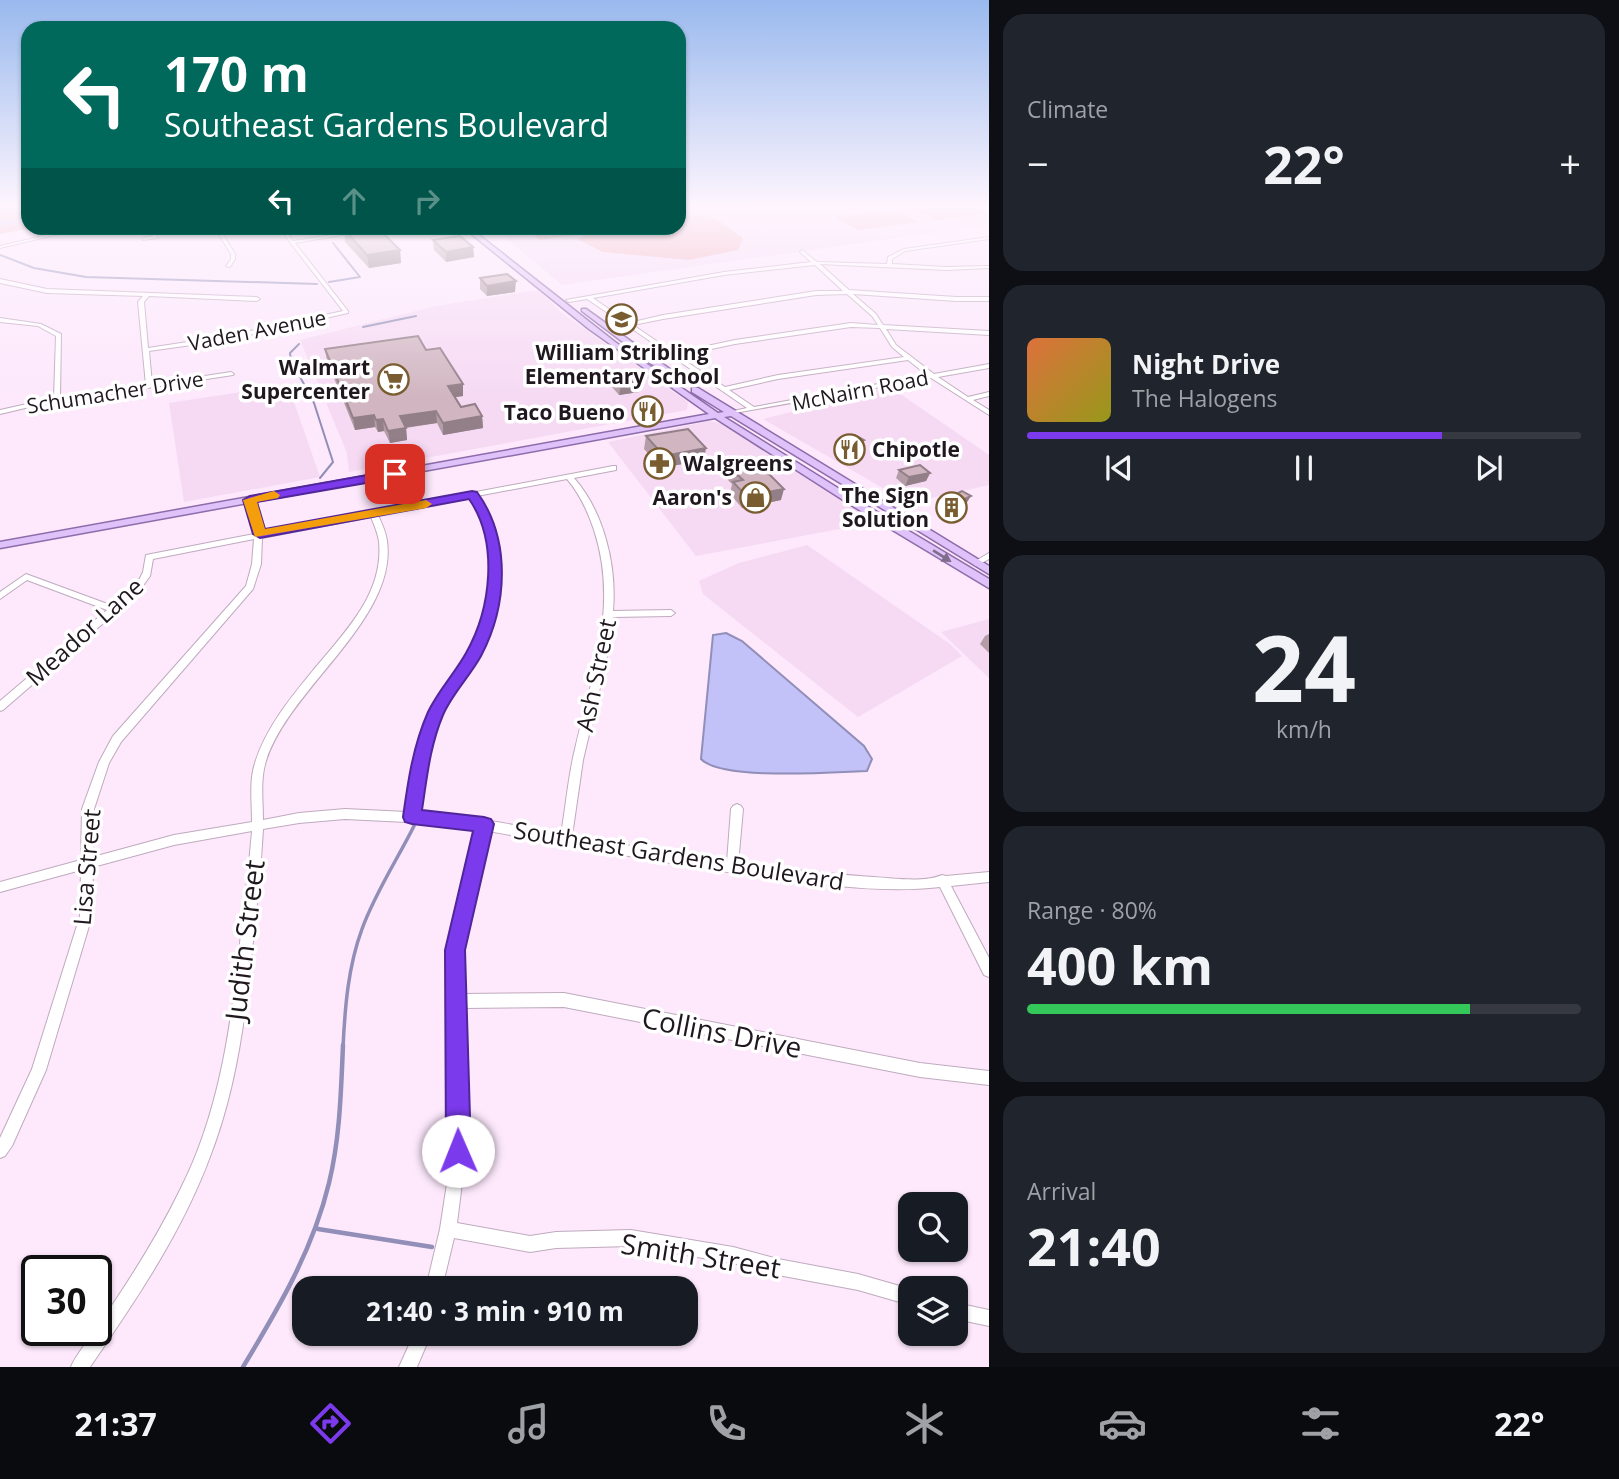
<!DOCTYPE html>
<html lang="en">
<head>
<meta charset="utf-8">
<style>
  body { margin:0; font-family:"Open Sans",sans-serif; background:#20242c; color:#f1f3f6; height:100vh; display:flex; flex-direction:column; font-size:26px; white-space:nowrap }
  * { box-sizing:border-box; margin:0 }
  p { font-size:23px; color:#9ea1a6 }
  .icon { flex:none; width:38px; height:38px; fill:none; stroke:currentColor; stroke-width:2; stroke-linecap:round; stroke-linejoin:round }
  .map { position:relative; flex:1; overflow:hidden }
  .side { display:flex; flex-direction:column; gap:14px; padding:14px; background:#0d0f14; width:630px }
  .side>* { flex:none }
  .hud { position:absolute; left:21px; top:21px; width:665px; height:214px; border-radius:21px; box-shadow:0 2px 5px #0004; background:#00695c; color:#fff; overflow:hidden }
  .buttons { position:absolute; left:898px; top:1192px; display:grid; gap:14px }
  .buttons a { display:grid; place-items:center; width:70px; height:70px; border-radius:14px; background:#171b24; box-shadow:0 2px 5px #0004; font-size:35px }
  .speed { position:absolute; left:21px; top:1255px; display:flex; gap:14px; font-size:35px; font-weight:700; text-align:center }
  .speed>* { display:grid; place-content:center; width:91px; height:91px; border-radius:50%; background:#171b24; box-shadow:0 2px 5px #0004; line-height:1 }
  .speed .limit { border:4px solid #111; border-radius:10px; background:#fff; color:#111 }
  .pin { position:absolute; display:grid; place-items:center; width:60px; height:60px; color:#fff; margin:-30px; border-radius:14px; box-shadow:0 4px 10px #0006 }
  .me { position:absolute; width:77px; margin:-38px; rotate:359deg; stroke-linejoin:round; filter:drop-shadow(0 0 5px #0008) }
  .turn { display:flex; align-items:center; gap:24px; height:147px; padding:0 28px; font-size:32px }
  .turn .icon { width:91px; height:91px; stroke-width:2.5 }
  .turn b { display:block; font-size:49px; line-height:60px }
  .lanes { display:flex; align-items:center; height:66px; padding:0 28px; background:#0003; justify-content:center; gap:35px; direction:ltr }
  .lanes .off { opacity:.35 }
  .big { font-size:52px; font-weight:700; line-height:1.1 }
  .side .card { flex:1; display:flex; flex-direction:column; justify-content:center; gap:10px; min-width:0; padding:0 24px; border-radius:21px; background:#20242c }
  .side .dial { align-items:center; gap:0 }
  .dial b { font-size:91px; line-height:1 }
  .song { display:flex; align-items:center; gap:21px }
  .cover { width:84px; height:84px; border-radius:10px; background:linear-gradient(135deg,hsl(20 70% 55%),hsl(60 70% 35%)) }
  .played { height:7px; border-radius:4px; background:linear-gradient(90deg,#7c3aed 75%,#363941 75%) }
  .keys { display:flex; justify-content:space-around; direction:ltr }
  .heat { display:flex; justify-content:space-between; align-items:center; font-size:38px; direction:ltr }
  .charge { height:10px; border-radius:5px; background:linear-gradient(90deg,#34c759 80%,#363941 0) }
  .trip { position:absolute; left:292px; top:1276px; width:406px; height:70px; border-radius:21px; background:#171b24; box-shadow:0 2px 5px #0004; font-weight:700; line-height:70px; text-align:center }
  .tabs { display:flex; height:112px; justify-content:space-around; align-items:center; background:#090b0e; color:#9ea1a6 }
  .tabs .icon { width:49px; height:49px }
  .tabs .active { color:#7c3aed }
  .tabs b { font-size:32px; color:#f1f3f6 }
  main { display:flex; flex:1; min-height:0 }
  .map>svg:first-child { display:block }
  .built { fill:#f6daf4 }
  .green { fill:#efa9b1 }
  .water { fill:#c2c1f8; stroke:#918eb7; stroke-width:2 }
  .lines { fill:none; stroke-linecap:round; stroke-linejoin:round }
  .stream-far2 { stroke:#918eb7; stroke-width:2 }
  .stream-far1 { stroke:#918eb7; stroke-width:3.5 }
  .stream { stroke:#918eb7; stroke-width:4.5 }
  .river { fill:#c2c1f8; fill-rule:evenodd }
  .minor-casing { stroke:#bfabbe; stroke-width:2 }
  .major-casing { stroke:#8e6caa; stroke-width:3 }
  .minor { fill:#fff; fill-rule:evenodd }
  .major { fill:#dfc2f9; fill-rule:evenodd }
  .wall { fill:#b49da6 }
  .shaded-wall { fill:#927f87 }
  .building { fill:#d1b6c1; stroke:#927f87; stroke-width:2 }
  .oneway { fill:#806d8c }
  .route { fill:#7c3aed; stroke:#51269a; stroke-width:2 }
  .slow { fill:#f59e0b }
  .labels { text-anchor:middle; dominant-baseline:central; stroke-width:7; stroke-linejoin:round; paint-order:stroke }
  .far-street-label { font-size:21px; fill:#20181f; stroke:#fff }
  .far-poi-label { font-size:21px; font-weight:bold; fill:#20181f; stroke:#fff; text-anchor:end }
  .street-label { font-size:24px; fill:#20181f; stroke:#fff }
  .near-street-label { font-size:28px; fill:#20181f; stroke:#fff }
</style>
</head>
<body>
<main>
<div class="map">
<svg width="989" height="1367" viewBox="0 0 989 1367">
  <rect width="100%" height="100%" fill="#fde8fc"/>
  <g class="built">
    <polygon points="679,205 989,205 989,225 562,285 494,228 679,228"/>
    <polygon points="538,290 562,313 688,402 687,410 349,472 347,453 300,340 436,306"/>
    <polygon points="288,385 320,477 184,502 169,403"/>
    <polygon points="890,387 989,455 989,485 909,503 763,419"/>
    <polygon points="709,421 723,424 877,522 696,556 608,442"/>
    <polygon points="807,545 950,644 962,656 858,717 703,594 699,581 739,563"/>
    <polygon points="989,619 989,678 941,632"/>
  </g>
  <g class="green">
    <polygon points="0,205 28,205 28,228 32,228 0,234"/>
    <polygon points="933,205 975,205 989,214 936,220 911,208"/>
    <polygon points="893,210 918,222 858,230 835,217"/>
    <polygon points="679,214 713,217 743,238 738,250 689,260 603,252 577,239 603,228 679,228"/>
    <polygon points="525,228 598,228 576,235 540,240"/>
  </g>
  <path class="water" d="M726,633L742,641L864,746L872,759L867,771C835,772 721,781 701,759L713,635Z"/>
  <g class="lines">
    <g class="stream-far2">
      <polyline points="0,255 34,268 86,277 317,284"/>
      <polyline points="329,282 360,277 333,243"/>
      <polyline points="363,327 416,316"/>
      <polyline points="299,344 290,353 291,360 314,403 333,462 320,478"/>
    </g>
    <path class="stream-far1" d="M343,1047C345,1007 348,967 362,929C375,893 397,860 414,826"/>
    <g class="stream">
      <polyline points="318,1229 432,1247"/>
      <path d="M243,1367C278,1309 313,1250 329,1183C340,1138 341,1091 343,1045"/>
    </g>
    <polygon class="river" points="28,217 28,221 0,226 0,222"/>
    <defs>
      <g id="minor">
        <polygon points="78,228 84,228 0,248 0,246"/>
        <polygon points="149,228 153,228 158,238 143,240 143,238 153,236"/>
        <polygon points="215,228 219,228 235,254 235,259 230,267 226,266 231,259 231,254"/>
        <polygon points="279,228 283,228 293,241 380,228 378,229 295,243 348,311 348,313 227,340 149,351 152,384 231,372 234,374 233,375 42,404 0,414 0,410 54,398 56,336 38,326 0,322 0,318 41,324 61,334 60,397 146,385 138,302 143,296 47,293 0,283 0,279 47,289 257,297 260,299 257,301 149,296 144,302 148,348 227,336 343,311"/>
        <path d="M989,237V239L905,251L892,259V264L946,267L989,266V268L946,270L820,264L849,290L956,297H989V301H956L853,294L876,314L883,325L989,331V335L886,329L896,345L934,374L989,364V368L938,377L968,397L989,392V396L973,400L989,410V415L931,378L729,414V412L747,408L628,326H624V324L587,299L569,302L566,300L724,272L811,262L800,252L802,250L817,262L887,264L888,257L904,249ZM815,265L843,291H816L663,315L629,323L593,298L724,275ZM847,294L872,316L878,325L851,323L735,340L674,353L633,325L663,319L816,295ZM851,327L880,328L892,347L904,357L778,375L725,387L678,356L735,344ZM908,360L927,375L754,407L729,390L778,379Z"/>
        <path d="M613,466H616V470L574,478C604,512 617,566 613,611L671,610L675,613L671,616L613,617L606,662L583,760L572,836L727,862L731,809L733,806L737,804L741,806L743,809L738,864C783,869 828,874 873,877C893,878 923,883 942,875L946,876L989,872V882L951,886L989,958V977L984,975L940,887C887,893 832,886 779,879C682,867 585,848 488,831L461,950L462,994L564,993L920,1063L989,1071V1085L920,1077L564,1007L463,1008L466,1151L457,1223L530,1236L556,1232L631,1230L733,1247L778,1259L858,1274L910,1289V1305L858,1290L778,1275L733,1263L631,1246L556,1248L530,1252L454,1238L442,1288H426L440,1229L452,1151L449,950L477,829L448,824L345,819L299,823L263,829C261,866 257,904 253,941C246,1013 237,1086 211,1154C183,1231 136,1300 90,1367H71C75,1357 82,1349 88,1340C97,1327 106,1314 115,1301C139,1265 161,1229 180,1190C219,1114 231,1027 240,943C244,906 249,868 252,831L174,845L93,867L92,916L46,1070L12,1146L5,1156L0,1158V1138L32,1069L80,916L81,870L0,892V882L81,860L82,809L99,762L113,736L246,586L252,564L254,539L153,559L150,576L137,594L3,710L0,711V701L107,610L27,580L0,599V592L26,574L113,606L138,582L143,572L146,555L254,534L246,500L250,498L254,500L261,533ZM567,479C580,494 588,512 594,530C619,606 592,675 575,749C568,777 566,806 561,834C513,825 467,815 418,813C422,780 426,745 440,714C448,696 463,681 472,664C504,611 508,550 477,496ZM470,498C500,549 495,610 465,660C455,679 439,694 430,714C416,745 412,779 407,812L345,809L299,813L263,820C263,801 260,779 266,761C289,688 398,619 387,541C386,532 382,524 378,515ZM371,517C374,525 378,533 379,542C384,593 345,632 315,668C292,696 266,727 255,763C249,781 252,802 252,822L174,835L93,857L94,809L109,763L121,742L253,589L261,564L262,538Z"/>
        <polygon points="989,553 989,559 976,566 972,563"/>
        <polygon points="956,1303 989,1310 989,1326 956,1319"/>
        <polygon points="414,1334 431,1334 417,1367 399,1367"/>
      </g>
      <g id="major">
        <polygon points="464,228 470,228 615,342 718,413 724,412 692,392 692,388 698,388 989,566 989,574 731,416 724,417 857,500 989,579 989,588 851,505 715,418 0,548 0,542 709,414 589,329"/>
        <polygon points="582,309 586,309 671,370 671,374 665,374 582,311"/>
      </g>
    </defs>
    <use href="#minor" class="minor-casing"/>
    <use href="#major" class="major-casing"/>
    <use href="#minor" class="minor"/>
    <use href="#major" class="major"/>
  </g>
  <g class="wall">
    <polygon points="344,229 400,250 401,263 369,268 345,242"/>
    <polygon points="433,240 473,247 474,257 446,262 434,250"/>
    <polygon points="480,278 515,292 487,296 480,289"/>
    <polygon points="325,349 426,350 463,384 463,396 455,397 461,407 482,416 483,428 443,435 437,423 406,428 407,440 390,443 384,431 378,432 375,427 355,430 327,361"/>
    <polygon points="613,375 640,380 639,392 619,395 612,387"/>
    <polygon points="646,436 704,460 661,468 644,449"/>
    <polygon points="840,441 861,448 846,454 837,449"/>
    <polygon points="727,465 781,500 742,508 730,494 732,484 725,477"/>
    <polygon points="899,470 930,473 926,481 905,486 896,478"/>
    <polygon points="941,501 966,504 946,514 937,509"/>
    <polygon points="989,634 989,653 980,644 985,636"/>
  </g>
  <g class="shaded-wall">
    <polygon points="473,247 474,257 446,262 446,252"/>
    <polygon points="400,250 401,263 369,268 367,255"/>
    <polygon points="516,281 515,292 487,296 487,286"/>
    <polygon points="640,380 639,392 619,395 621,384"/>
    <polygon points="463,384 463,396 449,398 448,386"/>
    <polygon points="436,411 437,423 402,428 400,416"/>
    <polygon points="374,415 375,427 355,430 353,418"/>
    <polygon points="482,416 483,428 443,435 443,423"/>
    <polygon points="383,419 384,431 378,432 376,420"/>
    <polygon points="406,428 407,440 390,443 388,431"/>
    <polygon points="864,440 861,448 846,454 849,446"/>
    <polygon points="706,448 704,460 661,468 664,456"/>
    <polygon points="930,473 926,481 905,486 909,477"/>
    <polygon points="784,489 781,500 742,508 746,496"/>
    <polygon points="971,496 966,504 946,514 950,506"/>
  </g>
  <g class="building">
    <polygon points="351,228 378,228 400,250 367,255 344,229"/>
    <polygon points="460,236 473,247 446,252 433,240"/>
    <polygon points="507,274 516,281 487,286 480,278"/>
    <polygon points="418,336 426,350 440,348 463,384 448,386 461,407 475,404 482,416 443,423 436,411 400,416 406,428 388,431 383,419 376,420 374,415 353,418 325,349"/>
    <polygon points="632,372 640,380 621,384 613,375"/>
    <polygon points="688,429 706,448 664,456 646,436"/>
    <polygon points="855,435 864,440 849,446 840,441"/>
    <polygon points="754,459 784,489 746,496 733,482 743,480 727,465"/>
    <polygon points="920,465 930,473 909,477 899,470"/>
    <polygon points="962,491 971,496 950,506 941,501"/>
  </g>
  <defs><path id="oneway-solid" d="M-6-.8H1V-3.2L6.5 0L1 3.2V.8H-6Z" transform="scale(1.75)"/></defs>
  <use class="oneway" href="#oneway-solid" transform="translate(942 556) rotate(32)"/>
  <linearGradient id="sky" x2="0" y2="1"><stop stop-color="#99b9ee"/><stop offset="0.52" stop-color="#fef5fe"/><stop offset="1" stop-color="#fef5fe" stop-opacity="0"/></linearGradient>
  <rect width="989" height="396" fill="url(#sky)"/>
  <path class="route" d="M395,470L401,474L400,477L257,502L265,529L472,491L477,492C511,539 508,605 481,656C470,676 452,694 443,715C430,746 427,777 422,810L484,817L491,819L494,824L465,950L471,1151L467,1160L458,1163L450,1160L446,1151L445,950L473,831L412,824L405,822L403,817C408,781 413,746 428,712C438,691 455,673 466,653C491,609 499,542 469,499L260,538L253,534L243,500L250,496Z"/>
  <polygon class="slow" points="274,491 280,495 278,498 257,502 265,529 426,500 432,504 426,508 255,537 243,500"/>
  <defs>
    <symbol id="school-ring" viewBox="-11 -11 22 22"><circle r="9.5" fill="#fff" stroke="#795c30" stroke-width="1.5"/><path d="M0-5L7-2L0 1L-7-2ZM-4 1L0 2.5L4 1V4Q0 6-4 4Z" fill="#795c30"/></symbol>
    <symbol id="supermarket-ring" viewBox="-11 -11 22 22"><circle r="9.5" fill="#fff" stroke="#795c30" stroke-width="1.5"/><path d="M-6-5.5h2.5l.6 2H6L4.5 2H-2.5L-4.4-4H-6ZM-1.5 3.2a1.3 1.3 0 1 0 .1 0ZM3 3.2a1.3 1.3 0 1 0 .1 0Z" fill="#795c30"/></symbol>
    <symbol id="restaurant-ring" viewBox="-11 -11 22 22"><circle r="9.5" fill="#fff" stroke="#795c30" stroke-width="1.5"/><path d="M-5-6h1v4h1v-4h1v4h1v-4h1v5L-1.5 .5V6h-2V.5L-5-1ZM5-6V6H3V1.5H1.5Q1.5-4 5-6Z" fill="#795c30"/></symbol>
    <symbol id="pharmacy-ring" viewBox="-11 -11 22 22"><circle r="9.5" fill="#fff" stroke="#795c30" stroke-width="1.5"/><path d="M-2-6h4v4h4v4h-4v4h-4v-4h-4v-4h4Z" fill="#795c30"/></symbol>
    <symbol id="shop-ring" viewBox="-11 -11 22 22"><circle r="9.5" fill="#fff" stroke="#795c30" stroke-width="1.5"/><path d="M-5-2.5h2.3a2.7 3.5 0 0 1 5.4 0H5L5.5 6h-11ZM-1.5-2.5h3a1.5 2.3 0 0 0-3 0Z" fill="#795c30"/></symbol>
    <symbol id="building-ring" viewBox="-11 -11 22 22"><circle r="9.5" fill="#fff" stroke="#795c30" stroke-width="1.5"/><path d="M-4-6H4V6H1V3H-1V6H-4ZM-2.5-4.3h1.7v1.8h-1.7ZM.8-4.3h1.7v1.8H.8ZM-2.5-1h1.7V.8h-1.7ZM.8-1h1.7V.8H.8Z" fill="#795c30"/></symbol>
  </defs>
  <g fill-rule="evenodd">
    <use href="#school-ring" x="604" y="302" width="35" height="35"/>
    <use href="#supermarket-ring" x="376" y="362" width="35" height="35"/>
    <use href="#restaurant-ring" x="630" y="394" width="35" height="35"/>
    <use href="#restaurant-ring" x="832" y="432" width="35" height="35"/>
    <use href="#pharmacy-ring" x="642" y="446" width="35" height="35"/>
    <use href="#shop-ring" x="738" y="480" width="35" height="35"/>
    <use href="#building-ring" x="934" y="490" width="35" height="35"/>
  </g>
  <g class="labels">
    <g class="far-street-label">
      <text transform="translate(257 330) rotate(-11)">Vaden Avenue</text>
      <text transform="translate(860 390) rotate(-11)">McNairn Road</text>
      <text transform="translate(115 392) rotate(-9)">Schumacher Drive</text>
    </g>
    <g class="far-poi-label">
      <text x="622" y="352" text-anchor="middle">William Stribling<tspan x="622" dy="24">Elementary School</tspan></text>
      <text x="370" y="367">Walmart<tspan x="370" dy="24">Supercenter</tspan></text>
      <text x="625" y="412">Taco Bueno</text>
      <text x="872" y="449" text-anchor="start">Chipotle</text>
      <text x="683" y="463" text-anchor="start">Walgreens</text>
      <text x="929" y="495">The Sign<tspan x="929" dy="24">Solution</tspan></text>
      <text x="732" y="497">Aaron's</text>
    </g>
    <g class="street-label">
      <text transform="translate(84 631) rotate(-42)">Meador Lane</text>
      <text transform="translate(595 675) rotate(-78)">Ash Street</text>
      <text transform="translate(679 855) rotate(9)">Southeast Gardens Boulevard</text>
      <text transform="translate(86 867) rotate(-85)">Lisa Street</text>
    </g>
    <g class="near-street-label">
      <text transform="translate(244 940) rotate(-83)">Judith Street</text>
      <text transform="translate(722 1032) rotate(11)">Collins Drive</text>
      <text transform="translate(701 1255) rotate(9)">Smith Street</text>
    </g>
  </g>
</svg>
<div class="buttons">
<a><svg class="icon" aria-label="search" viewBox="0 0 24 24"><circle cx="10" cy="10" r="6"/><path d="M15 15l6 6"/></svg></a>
<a><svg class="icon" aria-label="layers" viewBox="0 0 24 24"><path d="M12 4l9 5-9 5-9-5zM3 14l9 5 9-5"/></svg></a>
</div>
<div class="speed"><div class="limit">30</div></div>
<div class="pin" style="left:395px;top:474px;background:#d93025"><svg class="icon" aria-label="arrive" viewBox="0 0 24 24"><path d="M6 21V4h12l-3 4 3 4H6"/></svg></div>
<svg class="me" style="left:458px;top:1151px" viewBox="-20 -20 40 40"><circle r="19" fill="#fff"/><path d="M0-13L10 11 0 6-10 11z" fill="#7c3aed"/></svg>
<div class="trip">21:40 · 3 min · 910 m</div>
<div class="hud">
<div class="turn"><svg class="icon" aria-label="left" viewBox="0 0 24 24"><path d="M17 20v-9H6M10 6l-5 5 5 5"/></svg><div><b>170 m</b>Southeast Gardens Boulevard</div></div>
<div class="lanes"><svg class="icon" aria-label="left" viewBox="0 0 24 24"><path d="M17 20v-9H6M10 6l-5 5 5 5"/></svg><svg class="icon off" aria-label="ahead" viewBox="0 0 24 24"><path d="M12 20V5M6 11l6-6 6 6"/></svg><svg class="icon off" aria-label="right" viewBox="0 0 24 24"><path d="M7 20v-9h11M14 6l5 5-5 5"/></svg></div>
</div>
</div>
<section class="side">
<div class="card"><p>Climate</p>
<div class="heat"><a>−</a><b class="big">22°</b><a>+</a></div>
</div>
<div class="card">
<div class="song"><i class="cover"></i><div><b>Night Drive</b><p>The Halogens</p></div></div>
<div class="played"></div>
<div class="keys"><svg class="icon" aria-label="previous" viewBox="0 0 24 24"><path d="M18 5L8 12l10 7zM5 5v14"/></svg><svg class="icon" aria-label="pause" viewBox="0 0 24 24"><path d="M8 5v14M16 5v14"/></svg><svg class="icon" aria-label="next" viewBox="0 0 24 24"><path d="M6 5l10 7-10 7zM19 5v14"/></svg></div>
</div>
<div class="card dial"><b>24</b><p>km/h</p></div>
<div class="card"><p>Range · 80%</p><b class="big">400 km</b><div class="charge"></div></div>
<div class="card"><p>Arrival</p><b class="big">21:40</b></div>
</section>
</main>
<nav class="tabs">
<b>21:37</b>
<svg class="icon active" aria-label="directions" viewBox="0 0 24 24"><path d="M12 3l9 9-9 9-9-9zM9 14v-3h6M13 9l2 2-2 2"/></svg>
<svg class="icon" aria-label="music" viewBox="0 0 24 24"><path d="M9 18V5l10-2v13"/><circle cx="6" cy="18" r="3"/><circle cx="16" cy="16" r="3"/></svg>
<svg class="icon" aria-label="phone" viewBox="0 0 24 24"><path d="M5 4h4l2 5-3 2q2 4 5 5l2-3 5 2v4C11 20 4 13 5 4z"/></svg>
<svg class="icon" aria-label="climate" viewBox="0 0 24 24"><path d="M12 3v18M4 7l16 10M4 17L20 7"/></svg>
<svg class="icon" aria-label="car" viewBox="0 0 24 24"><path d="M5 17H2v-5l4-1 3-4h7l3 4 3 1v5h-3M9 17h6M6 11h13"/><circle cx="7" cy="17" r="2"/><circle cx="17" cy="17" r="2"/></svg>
<svg class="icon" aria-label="filters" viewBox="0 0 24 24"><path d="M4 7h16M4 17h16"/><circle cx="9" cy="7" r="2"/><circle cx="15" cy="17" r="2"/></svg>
<b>22°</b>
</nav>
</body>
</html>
